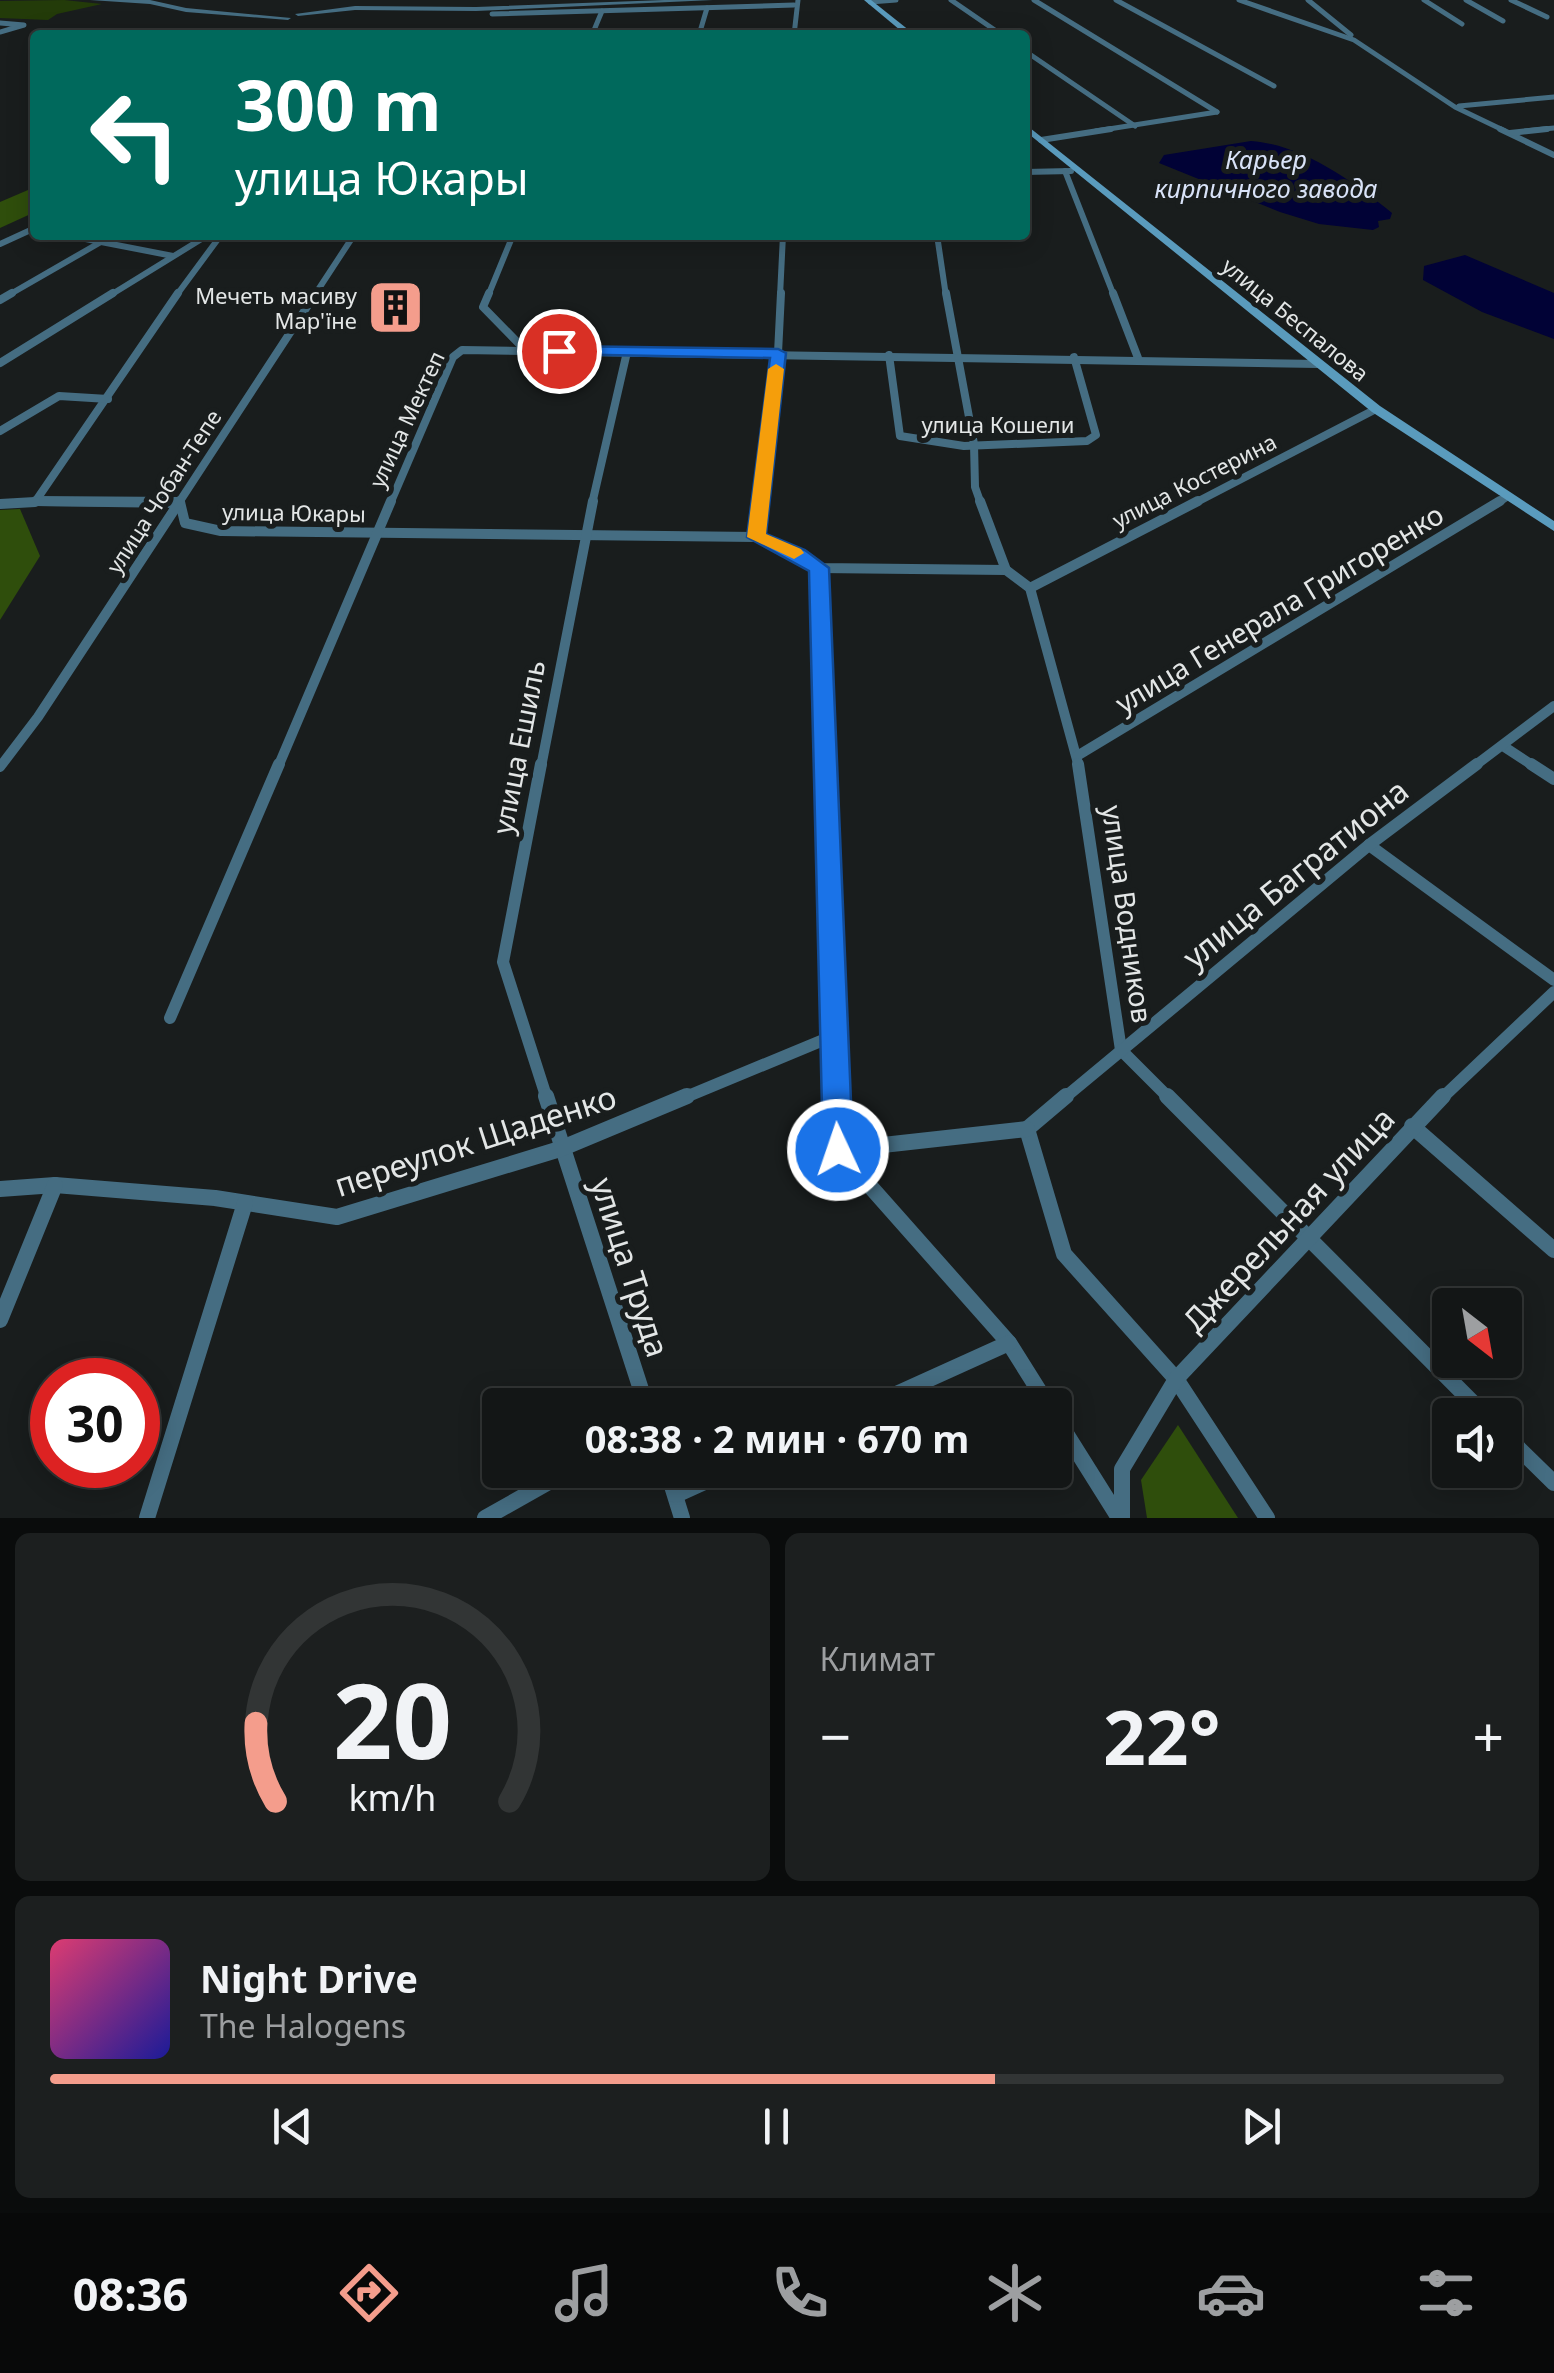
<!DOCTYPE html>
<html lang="ru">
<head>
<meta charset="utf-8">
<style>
  body { margin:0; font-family:"Noto Sans",sans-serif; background:#1c1f1f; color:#f1f3f6; height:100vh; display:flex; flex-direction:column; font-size:38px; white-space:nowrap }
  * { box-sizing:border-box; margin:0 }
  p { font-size:32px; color:#9d9fa1 }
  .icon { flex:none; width:55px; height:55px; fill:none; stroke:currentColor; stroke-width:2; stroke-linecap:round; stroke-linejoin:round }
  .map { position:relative; height:1518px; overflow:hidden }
  .drawer { display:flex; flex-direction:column; gap:15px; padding:15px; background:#0a0c0c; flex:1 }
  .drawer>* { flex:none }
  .hud { position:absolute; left:30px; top:30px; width:1000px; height:210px; border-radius:10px; box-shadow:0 5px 25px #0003,0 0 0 2px #323535; background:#00695c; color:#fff; overflow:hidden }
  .needle { width:65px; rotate:149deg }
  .buttons { position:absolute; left:1432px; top:1288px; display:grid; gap:20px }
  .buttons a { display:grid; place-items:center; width:90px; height:90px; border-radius:10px; background:#131616; box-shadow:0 5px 25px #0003,0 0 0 2px #323535; font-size:50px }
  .speed { position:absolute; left:30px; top:1358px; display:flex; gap:20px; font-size:50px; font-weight:700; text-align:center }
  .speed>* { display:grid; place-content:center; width:130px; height:130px; border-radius:50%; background:#131616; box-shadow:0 5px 25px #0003,0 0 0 2px #323535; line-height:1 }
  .speed .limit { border:15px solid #d22; background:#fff; color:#111 }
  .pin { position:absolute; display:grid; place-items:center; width:85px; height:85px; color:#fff; margin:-42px; border:5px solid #fff; border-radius:50%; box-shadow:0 2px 10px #0007 }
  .me { position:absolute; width:110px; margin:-55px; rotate:357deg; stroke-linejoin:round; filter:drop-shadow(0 0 8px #0008) }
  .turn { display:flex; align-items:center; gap:35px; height:210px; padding:0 40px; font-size:45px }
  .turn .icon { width:130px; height:130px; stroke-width:2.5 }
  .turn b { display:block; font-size:70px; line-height:85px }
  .big { font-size:75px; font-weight:700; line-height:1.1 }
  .drawer .widget { flex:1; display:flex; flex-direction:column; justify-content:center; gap:15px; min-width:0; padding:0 35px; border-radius:15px; background:#1c1f1f }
  .drawer .dial { align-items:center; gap:0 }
  .dial svg { height:260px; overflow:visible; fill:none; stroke:#323535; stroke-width:7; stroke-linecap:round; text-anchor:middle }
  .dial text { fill:#f1f3f6; stroke:none }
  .song { display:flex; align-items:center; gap:30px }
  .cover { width:120px; height:120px; border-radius:15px; background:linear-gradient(135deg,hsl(340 70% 55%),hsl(240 70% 35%)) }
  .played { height:10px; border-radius:5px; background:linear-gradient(90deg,#f49d8c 65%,#323535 65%) }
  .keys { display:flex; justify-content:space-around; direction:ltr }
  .heat { display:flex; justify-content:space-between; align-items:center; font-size:55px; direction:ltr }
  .drawer .tiles { flex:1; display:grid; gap:15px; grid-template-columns:1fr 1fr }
  .widget:last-child { grid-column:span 2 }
  .trip { position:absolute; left:482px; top:1388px; width:590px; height:100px; border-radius:10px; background:#131616; box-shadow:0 5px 25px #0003,0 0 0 2px #323535; font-weight:700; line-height:100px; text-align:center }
  .dock { display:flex; height:160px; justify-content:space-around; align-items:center; background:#080909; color:#9d9fa1 }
  .dock .icon { width:70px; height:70px }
  .dock .selected { color:#f49d8c }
  .dock b { font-size:45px; color:#f1f3f6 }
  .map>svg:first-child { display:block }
  .green { fill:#233b09 }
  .forest { fill:#2f4e0c }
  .water { fill:#010236 }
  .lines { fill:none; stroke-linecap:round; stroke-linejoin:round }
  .minor-far5 { stroke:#456d82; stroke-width:5 }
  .minor-far4 { stroke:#456d82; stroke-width:6 }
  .minor-far3 { stroke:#456d82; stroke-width:8 }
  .minor-far2 { stroke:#456d82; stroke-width:10 }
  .minor-far1 { stroke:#456d82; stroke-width:12 }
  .minor { stroke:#456d82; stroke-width:16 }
  .tertiary { fill:#456d82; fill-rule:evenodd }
  .secondary { fill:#5a9bbd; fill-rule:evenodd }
  .route { fill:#1a73e8; stroke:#114b97; stroke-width:2.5 }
  .slow { fill:#f59e0b }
  .labels { text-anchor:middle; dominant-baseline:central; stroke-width:10; stroke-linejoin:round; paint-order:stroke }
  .far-poi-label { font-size:22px; fill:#e3e6e6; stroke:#191d1d; text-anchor:end }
  .far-street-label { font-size:22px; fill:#e3e6e6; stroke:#191d1d }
  .far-water-label { font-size:25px; font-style:italic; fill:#d9e3f8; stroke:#191d1d }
  .street-label { font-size:28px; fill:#e3e6e6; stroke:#191d1d }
  .near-street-label { font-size:32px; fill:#e3e6e6; stroke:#191d1d }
</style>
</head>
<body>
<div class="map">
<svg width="1554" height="1518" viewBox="0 0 1554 1518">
  <rect width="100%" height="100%" fill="#191d1d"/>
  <polygon class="green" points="64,0 102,4 57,14 48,20 0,18 0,1"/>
  <g class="forest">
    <polygon points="35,187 35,212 0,228 0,202"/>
    <polygon points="20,509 40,556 0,620 0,510"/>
    <polygon points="1178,1425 1238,1518 1147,1518 1141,1480"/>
  </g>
  <g class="water">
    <path d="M1251,141C1303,145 1352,181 1392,213L1390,219L1378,221L1379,227L1373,230L1319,224L1280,212L1159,163L1164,155Z"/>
    <polygon points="1465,255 1554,293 1554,339 1482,312 1423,280 1424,266"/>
  </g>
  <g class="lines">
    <g class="minor-far5">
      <polyline points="951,0 1002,35"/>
      <polyline points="1034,0 1217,112"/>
      <polyline points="1116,0 1274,86"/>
      <polyline points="1239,0 1354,40 1455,107 1505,131"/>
      <polyline points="1308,0 1351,35"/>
      <polyline points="1424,0 1462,24"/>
      <polyline points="1466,0 1503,21"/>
      <polyline points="1511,0 1547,17"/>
      <polyline points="870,2 896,0"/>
      <polyline points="492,14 794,5"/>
      <polyline points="0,23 24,25 0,32"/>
      <polyline points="592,35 602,11"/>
      <polyline points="699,35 707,8"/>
      <polyline points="794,35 798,0"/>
      <polyline points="1025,51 1135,126"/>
      <polyline points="1459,106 1554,97"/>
      <polyline points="1096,131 1217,112"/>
      <polyline points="1525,131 1554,128"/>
    </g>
    <g class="minor-far4">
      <polyline points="1500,129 1554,155"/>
      <polyline points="1510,133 1547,129"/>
      <polyline points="1041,140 1111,129"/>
      <polyline points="1065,171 1114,296"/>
      <polyline points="1025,172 1071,171"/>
      <polyline points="65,235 173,256"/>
      <polyline points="937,235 946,296"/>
      <polyline points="0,244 35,228"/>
      <polyline points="7,296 113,235"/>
      <polyline points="109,296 208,235"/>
      <polyline points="176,296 221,235"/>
      <polyline points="314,296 354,235"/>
      <polyline points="488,296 513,235"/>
      <polyline points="780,296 783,235"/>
    </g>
    <g class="minor-far3">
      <polyline points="178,293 35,502 180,504"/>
      <polyline points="489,293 483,307 525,350"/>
      <polyline points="946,293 974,444 975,487 981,504"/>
      <polyline points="1113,293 1138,358"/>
      <polyline points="0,300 12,293"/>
      <polyline points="889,355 900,436 964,446 1087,441 1096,435 1074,357"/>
      <polyline points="0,363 113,293"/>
      <polyline points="0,431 59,396 108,399"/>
      <polyline points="6,504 35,502"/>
      <polyline points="178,504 316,293"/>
      <polyline points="390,504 453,357 462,350 1318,364"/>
      <polyline points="592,504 627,352"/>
      <polyline points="760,504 778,353 781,293"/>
      <polyline points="1193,504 1376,409"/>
      <polyline points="1496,504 1505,498"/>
    </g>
    <g class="minor-far2">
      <polyline points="36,501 180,502 185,523 221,531 756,537 819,568 1006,570"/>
      <polyline points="980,501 1006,570 1030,588 1079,767"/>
      <polyline points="0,504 35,502"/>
      <polyline points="756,537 760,501"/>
      <polyline points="819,568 825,767"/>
      <polyline points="1030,588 1198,501"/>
      <polyline points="1503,746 1535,767"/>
      <polyline points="1077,756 1500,501"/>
      <polyline points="0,767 38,717 180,501"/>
      <polyline points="278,767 391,501"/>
      <polyline points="541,767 593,501"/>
      <polyline points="1473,767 1554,706"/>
    </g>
    <g class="minor-far1">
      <polyline points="541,764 503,962 547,1099"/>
      <polyline points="825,764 836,1099"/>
      <polyline points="1078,764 1121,1050 1170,1099"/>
      <polyline points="1531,764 1554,779"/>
      <polyline points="1369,845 1554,980"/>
      <polyline points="170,1018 279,764"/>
      <polyline points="681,1099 833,1036"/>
      <polyline points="1063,1099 1369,845 1477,764"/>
      <polyline points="1441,1099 1554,992"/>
    </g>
    <g class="minor">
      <polyline points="546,1096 646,1405"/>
      <polyline points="836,1096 838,1150 1009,1343 1048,1405"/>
      <polyline points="1066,1096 1027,1129 1064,1254 1176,1379 1267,1518"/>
      <polyline points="1167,1096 1485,1415"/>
      <polyline points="1412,1126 1554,1250"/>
      <polyline points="838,1150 1027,1129"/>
      <polyline points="0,1189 55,1185 215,1198 337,1217 560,1149 687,1096"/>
      <polyline points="0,1320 55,1185"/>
      <polyline points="872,1405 1009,1343"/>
      <polyline points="1055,1416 1119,1518"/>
      <polyline points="1505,1435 1554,1483"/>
      <polyline points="667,1470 682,1518"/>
      <polyline points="676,1495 731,1470"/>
      <polyline points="147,1518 245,1203"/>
      <polyline points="485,1518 570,1470"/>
      <polyline points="1122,1518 1122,1469 1176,1379 1443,1096"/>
    </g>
    <g class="tertiary">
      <polygon points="90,0 150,0 186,8 291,18 288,20 186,12 150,4"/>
      <polygon points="664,0 713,0 476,11 355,10 298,16 295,14 355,6 476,7"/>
    </g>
    <g class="secondary">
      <polygon points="864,0 871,0 915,35 906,35"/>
      <polygon points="1025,124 1380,406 1554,521 1554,531 1372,412 1025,131"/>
    </g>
  </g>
  <polygon class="route" points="559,346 778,349 786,353 766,534 805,550 829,568 853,1150 849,1160 838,1165 828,1160 823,1150 809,571 747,537 770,358 554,354 554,347"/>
  <polygon class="slow" points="776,364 784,369 766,534 801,549 804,553 794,559 747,537 768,369"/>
  <defs>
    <symbol id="building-square" viewBox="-11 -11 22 22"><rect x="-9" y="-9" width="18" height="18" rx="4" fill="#f49d8c" stroke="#191d1d"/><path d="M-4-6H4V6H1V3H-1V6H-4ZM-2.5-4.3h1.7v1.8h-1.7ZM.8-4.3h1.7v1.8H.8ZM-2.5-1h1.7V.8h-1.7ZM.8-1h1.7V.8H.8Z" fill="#111"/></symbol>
  </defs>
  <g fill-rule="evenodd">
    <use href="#building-square" x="364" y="276" width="63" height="63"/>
  </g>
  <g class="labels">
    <g class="far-poi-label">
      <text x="357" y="295">Мечеть масиву<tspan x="357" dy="25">Мар'їне</tspan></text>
    </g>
    <g class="far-street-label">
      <text transform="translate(1296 319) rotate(39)">улица Беспалова</text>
      <text transform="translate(406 419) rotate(-65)">улица Мектеп</text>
      <text x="998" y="424">улица Кошели</text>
      <text transform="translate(1194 480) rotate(-27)">улица Костерина</text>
      <text transform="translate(163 491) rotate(-57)">улица Чобан-Тепе</text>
      <text transform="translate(294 512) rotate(1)">улица Юкары</text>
    </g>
    <g class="far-water-label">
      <text x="1266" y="159">Карьер<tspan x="1266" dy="29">кирпичного завода</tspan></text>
    </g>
    <g class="street-label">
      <text transform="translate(1279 608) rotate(-31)">улица Генерала Григоренко</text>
      <text transform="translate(518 747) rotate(-79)">улица Ешиль</text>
      <text transform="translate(1128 914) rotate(82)">улица Водников</text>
    </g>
    <g class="near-street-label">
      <text transform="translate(1295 873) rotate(-39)">улица Багратиона</text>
      <text transform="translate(475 1140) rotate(-18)">переулок Щаденко</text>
      <text transform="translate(1288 1219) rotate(-47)">Джерельная улица</text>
      <text transform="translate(631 1267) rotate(72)">улица Труда</text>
    </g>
  </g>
</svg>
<div class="buttons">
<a><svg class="needle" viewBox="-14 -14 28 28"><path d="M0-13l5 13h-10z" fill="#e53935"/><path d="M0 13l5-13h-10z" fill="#9d9fa1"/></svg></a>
<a><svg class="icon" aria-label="sound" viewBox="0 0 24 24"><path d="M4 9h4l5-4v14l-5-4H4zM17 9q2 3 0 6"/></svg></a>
</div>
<div class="speed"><div class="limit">30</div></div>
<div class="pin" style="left:559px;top:351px;background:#d93025"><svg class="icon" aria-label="arrive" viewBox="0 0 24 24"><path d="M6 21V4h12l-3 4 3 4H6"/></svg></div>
<svg class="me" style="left:838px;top:1150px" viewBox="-20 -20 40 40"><circle r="17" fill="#1a73e8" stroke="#fff" stroke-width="3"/><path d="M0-11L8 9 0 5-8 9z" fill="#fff"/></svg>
<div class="trip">08:38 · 2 мин · 670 m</div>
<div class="hud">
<div class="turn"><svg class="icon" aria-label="left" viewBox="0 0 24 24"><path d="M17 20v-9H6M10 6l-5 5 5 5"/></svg><div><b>300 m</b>улица Юкары</div></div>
</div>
</div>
<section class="drawer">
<div class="tiles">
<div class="widget dial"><svg viewBox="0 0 100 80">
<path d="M14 69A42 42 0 1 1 86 69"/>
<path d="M14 69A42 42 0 0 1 8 45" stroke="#f49d8c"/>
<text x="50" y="56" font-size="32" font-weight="700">20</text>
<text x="50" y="72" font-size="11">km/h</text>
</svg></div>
<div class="widget"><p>Климат</p>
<div class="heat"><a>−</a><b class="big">22°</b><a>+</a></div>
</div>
<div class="widget">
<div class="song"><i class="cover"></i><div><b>Night Drive</b><p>The Halogens</p></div></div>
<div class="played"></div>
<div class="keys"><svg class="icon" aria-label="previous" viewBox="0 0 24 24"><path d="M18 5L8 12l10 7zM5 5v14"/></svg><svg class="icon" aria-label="pause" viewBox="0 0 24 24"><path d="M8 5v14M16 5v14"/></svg><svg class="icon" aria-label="next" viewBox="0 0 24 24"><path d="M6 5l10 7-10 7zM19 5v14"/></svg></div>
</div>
</div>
</section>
<nav class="dock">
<b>08:36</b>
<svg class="icon selected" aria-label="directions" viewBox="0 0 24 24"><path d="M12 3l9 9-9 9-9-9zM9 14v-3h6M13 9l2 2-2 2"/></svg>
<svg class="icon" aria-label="music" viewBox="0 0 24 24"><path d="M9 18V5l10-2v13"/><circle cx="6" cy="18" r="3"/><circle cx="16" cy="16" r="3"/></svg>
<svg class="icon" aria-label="phone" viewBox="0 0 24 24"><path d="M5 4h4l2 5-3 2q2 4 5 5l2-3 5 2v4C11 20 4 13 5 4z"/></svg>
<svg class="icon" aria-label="climate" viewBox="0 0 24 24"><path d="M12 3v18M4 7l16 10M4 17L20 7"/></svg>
<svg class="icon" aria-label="car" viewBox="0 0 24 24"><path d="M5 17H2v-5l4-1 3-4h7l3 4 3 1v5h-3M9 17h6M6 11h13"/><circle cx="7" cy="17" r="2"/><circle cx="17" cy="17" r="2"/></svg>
<svg class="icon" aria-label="filters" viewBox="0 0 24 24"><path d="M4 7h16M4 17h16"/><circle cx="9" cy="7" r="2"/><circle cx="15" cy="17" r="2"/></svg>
</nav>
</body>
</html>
